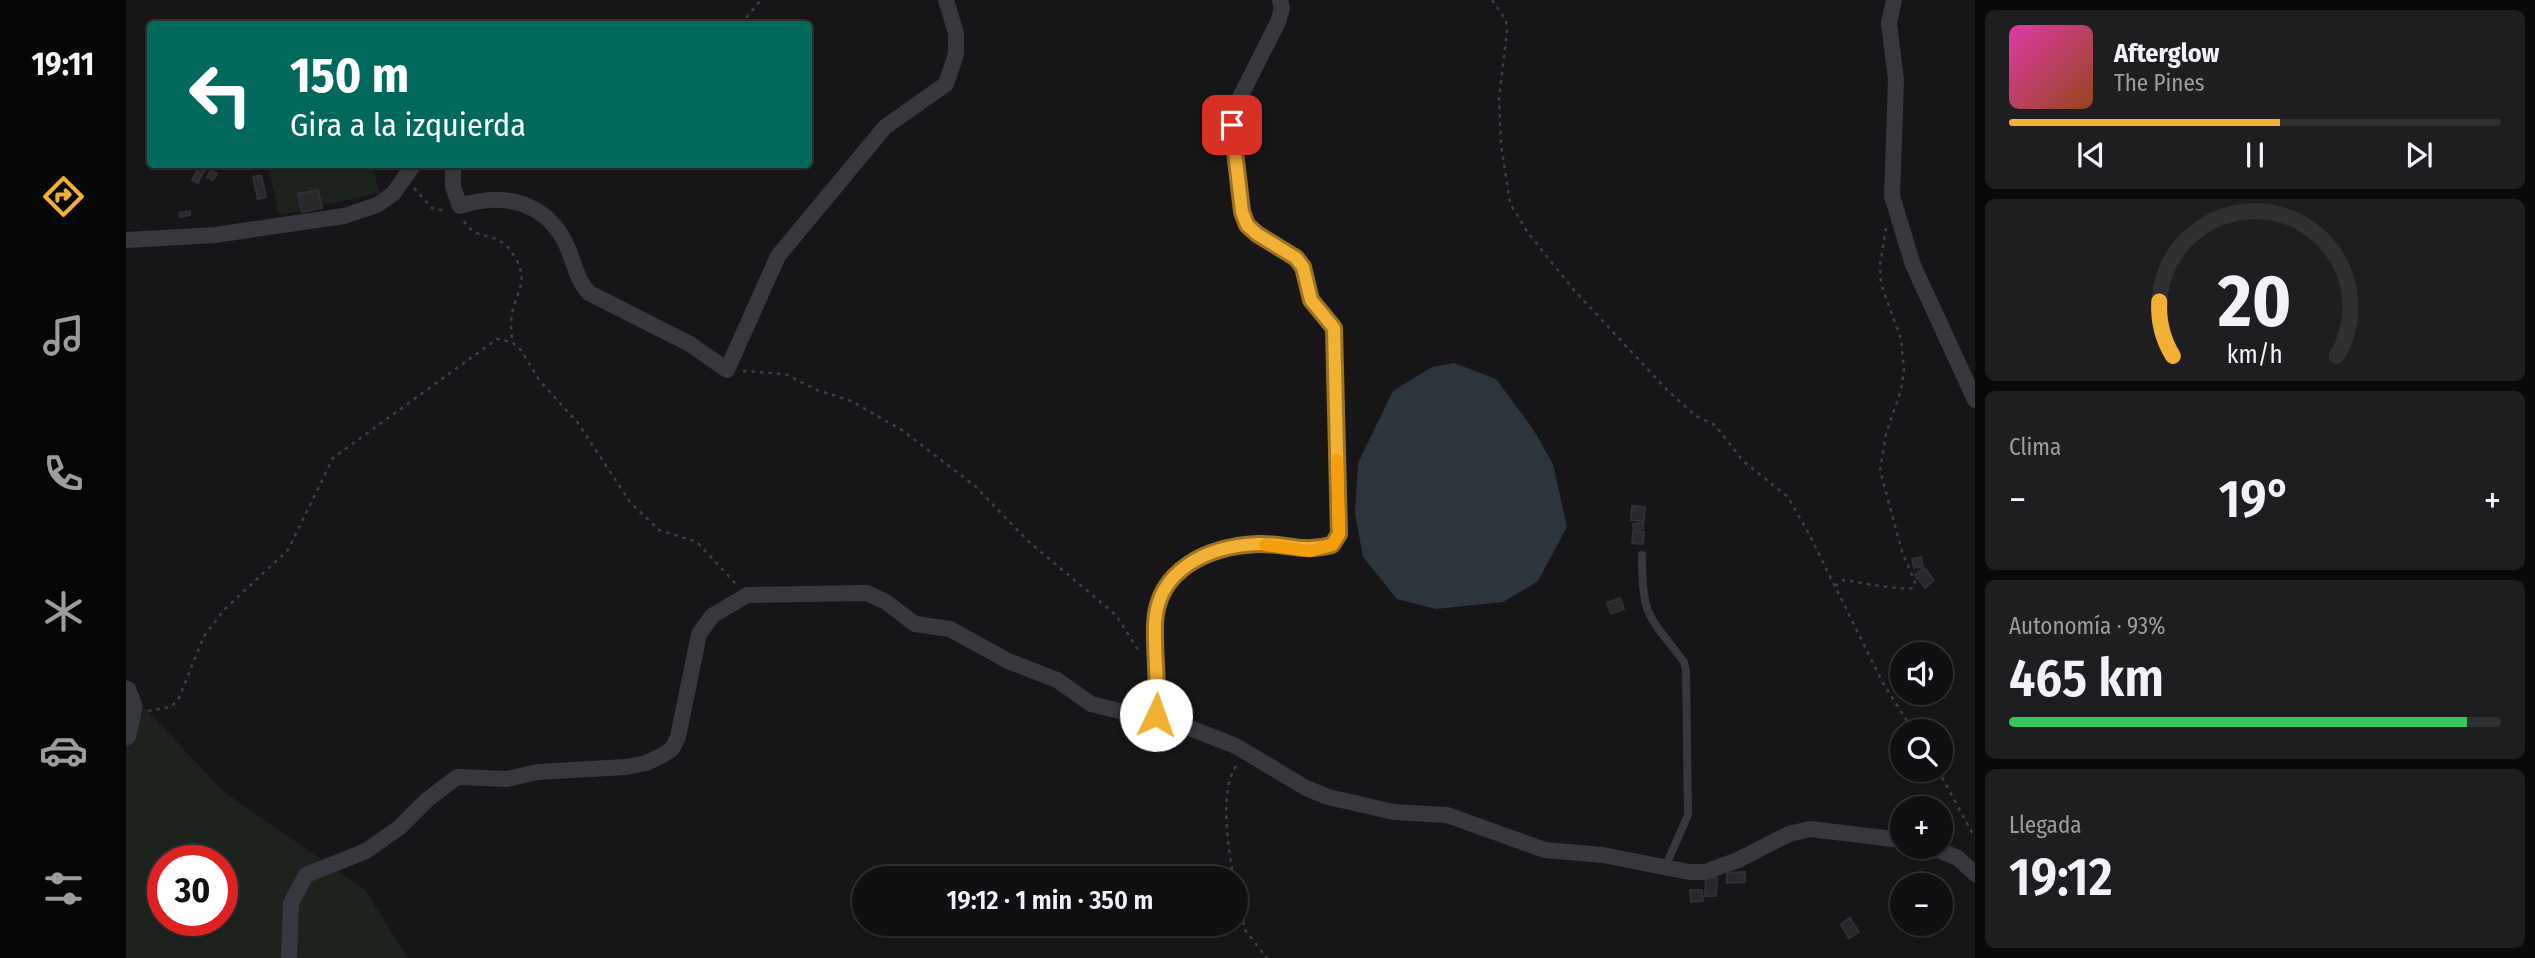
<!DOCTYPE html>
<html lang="es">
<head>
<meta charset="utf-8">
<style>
  body { margin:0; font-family:"Fira Sans Condensed",sans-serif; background:#1e1e20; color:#f1f3f6; height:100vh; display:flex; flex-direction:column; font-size:26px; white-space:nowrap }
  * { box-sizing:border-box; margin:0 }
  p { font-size:23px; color:#9c9d9f }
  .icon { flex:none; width:38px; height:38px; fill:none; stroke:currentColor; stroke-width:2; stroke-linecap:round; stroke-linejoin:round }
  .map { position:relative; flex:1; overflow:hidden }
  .sheet { display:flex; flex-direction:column; gap:10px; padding:10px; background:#09090a; width:560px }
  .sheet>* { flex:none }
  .guide { position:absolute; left:21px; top:21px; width:665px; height:147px; border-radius:7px; box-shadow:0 2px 5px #0004,0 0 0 2px #303032; background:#00695c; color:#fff; overflow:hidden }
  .buttons { position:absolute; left:1764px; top:642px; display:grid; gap:14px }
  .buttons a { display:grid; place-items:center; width:63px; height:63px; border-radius:50%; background:#101012; box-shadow:0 2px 5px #0004,0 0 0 2px #303032; font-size:35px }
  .speed { position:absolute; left:21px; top:845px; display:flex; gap:14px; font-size:35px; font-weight:700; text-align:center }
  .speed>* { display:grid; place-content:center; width:91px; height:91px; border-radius:50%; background:#101012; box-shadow:0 2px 5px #0004,0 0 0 2px #303032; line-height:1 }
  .speed .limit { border:10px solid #d22; background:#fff; color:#111 }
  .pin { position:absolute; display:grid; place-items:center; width:60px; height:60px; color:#fff; margin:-30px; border-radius:14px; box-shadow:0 4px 10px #0006 }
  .me { position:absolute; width:77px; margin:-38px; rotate:3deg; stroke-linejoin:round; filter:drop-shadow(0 0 5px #0008) }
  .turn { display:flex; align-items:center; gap:24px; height:147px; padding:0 28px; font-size:32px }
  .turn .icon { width:91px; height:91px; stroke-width:2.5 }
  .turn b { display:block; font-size:49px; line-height:60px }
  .big { font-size:52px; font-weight:600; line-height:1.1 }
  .sheet .card { flex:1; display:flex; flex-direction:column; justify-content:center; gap:10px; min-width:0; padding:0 24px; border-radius:10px; background:#1e1e20 }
  .sheet .dial { align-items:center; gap:0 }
  .dial svg { height:182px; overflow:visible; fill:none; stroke:#303032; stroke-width:7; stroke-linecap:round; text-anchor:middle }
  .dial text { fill:#f1f3f6; stroke:none }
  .song { display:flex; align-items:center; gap:21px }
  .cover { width:84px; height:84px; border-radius:10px; background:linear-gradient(135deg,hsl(320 70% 55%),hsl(20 70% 35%)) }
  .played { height:7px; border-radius:4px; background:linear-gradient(90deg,#f2b134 55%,#303032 55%) }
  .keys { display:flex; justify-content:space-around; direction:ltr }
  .heat { display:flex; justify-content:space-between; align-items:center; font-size:38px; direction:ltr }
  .charge { height:10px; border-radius:5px; background:linear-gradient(90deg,#34c759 93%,#303032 0) }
  .trip { position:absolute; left:726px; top:866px; width:396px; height:70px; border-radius:35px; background:#101012; box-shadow:0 2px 5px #0004,0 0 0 2px #303032; font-weight:600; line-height:70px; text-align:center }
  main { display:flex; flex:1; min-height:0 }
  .tabs { display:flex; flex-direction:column; width:126px; justify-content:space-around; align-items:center; background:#060607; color:#9c9d9f }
  .tabs .icon { width:49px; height:49px }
  .tabs .on { color:#f2b134 }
  .tabs b { font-size:32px; color:#f1f3f6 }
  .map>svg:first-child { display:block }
  .green { fill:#1c231d; fill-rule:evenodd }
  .water { fill:#2c353c }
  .building { fill:#29292c; stroke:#303034; stroke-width:2 }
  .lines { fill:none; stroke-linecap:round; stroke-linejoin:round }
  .path { stroke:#3d3f44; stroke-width:2.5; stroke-dasharray:3.5 5; stroke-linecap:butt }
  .service { stroke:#37383d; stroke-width:8 }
  .minor { stroke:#37383d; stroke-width:16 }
  .tertiary { stroke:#37383d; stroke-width:21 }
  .route-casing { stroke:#9d7322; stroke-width:18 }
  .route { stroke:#f2b134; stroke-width:12 }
  .slow { stroke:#f59e0b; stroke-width:12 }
</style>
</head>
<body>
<main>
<nav class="tabs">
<b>19:11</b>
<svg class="icon on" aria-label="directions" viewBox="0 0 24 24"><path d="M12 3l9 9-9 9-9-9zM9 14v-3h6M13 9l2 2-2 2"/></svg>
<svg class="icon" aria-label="music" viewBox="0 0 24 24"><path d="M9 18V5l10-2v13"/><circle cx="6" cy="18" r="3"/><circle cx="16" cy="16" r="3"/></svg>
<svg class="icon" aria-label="phone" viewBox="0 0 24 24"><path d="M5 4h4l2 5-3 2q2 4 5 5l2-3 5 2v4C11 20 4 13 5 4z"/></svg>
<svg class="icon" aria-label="climate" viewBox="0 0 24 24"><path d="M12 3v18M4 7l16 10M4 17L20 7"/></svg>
<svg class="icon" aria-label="car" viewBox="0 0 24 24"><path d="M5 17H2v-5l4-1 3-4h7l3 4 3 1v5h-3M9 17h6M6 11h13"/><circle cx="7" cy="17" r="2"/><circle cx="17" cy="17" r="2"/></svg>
<svg class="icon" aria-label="filters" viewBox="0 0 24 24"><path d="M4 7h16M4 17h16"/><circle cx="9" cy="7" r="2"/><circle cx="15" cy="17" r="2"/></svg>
</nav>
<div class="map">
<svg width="1849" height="958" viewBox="0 0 1849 958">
  <rect width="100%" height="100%" fill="#161618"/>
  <g class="green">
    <polygon points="142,165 247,165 253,193 153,215"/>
    <path d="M0,688L98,792L239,890L282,958H0ZM37,861H96V920H37Z"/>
  </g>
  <polygon class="water" points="1328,363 1370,379 1407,429 1427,464 1441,527 1412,581 1377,602 1310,609 1271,599 1237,557 1229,513 1232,463 1267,391 1306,367"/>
  <g class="building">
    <polygon points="73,165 79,169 76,175 70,171"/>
    <polygon points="85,170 91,174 87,180 81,177"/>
    <polygon points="70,173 75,176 72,183 66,180"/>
    <polygon points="135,175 140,197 132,199 127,177"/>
    <polygon points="192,190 196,208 176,212 172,194"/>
    <polygon points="64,211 64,215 54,217 53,213"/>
    <polygon points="1506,506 1519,507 1518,521 1505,520"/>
    <polygon points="1517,523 1517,529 1508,530 1507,524"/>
    <polygon points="1507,531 1518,532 1517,544 1506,543"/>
    <polygon points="1795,557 1797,567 1788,568 1786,559"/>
    <polygon points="1798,568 1808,580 1799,588 1789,575"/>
    <polygon points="1494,598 1498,609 1485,614 1481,603"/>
    <polygon points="1619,872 1619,882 1601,883 1601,873"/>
    <polygon points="1580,877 1591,878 1590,896 1579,896"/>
    <polygon points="1564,890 1576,890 1577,901 1565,902"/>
    <polygon points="1724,918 1733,932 1723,938 1715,924"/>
  </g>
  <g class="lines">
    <g class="path">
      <polyline points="1366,0 1380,20 1381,32 1373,98 1375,145 1384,203 1402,233 1447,289 1541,390 1570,416 1589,425 1617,461 1662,497 1683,534 1757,683 1788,732"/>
      <polyline points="615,24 635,0"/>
      <polyline points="288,188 306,208 320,211"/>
      <path d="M338,221C348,238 360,233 374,241C381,245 385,251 389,257C403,283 391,289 386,314C384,323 386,333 386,342"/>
      <polyline points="617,371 659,374 691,390 725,401 776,430 849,486 902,541 990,615 1014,653"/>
      <path d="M1709,586L1718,580C1730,582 1779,591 1787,588L1789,582L1776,552L1754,470L1760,434L1775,390L1778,370L1775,339L1755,284L1754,265L1760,228"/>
      <polyline points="22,711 45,707 53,698 78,636 99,609 162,550 207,458 371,339 386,342 395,350 413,380 452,423 504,502 533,530 571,542 611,585"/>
      <polyline points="1812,770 1849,838"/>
      <path d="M1108,878C1102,852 1093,786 1111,765"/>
      <polyline points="1110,888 1119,930 1141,958"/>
    </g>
    <path class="service" d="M1516,555C1516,618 1522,614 1558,662L1560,670L1562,815L1540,865"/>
    <g class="minor">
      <polyline points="1768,0 1763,23 1770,80 1766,196 1787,265 1849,400"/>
      <path d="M327,164V187L334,206C377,192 419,201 440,244C448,261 450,279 463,293L564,344L601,370L652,256L759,127L820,84L830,54V33L820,0"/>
      <polyline points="0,240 89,235 218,216 251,205 267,194 288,164"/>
      <path d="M1030,715C1034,685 1028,655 1029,624C1030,569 1083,546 1132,544C1161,543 1175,553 1206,545L1213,534L1208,328L1185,300L1177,267L1170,258L1131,234L1121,225L1117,212L1106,125V113L1152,22L1156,8L1154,0"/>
      <polyline points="1805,847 1832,858 1849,874"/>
      <polyline points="163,958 165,903 180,875 240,851 274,827 301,800 331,777 381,779 412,772 500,767 520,763 535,756 546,749 552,737 573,634 586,616 621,595 741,593 760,602 789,624 824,629 882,661 931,680 965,704 1018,717 1030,715 1110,746 1180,788 1202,797 1268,812 1321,815 1419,850 1477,855 1563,872 1579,872 1612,860 1663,834 1684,829 1776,840"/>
    </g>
    <polyline class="tertiary" points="0,691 6,706 0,735"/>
  </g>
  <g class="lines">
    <defs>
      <path id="route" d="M1030,715C1033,685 1028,655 1029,624C1031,569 1083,546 1132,544C1161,543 1174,553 1206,545L1213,534L1208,328L1185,300L1177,267L1170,258L1131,234L1121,225L1116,212L1106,125"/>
    </defs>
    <use href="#route" class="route-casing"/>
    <use href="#route" class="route"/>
    <polyline class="slow" points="1139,545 1184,551 1206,545 1213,534 1211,460"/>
  </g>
</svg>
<div class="buttons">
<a><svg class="icon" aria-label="sound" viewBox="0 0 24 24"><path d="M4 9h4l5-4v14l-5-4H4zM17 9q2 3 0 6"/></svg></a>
<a><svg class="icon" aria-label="search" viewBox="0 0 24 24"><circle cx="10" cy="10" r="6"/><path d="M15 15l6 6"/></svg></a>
<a>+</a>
<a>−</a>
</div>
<div class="speed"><div class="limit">30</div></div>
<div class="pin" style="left:1106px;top:125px;background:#d93025"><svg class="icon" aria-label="arrive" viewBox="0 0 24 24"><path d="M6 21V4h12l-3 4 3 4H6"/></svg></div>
<svg class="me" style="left:1030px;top:715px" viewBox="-20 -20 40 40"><circle r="19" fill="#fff"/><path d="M0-13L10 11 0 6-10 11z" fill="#f2b134"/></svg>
<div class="trip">19:12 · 1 min · 350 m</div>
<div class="guide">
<div class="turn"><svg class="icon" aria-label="left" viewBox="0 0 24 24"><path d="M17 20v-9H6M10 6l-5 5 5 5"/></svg><div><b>150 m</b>Gira a la izquierda</div></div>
</div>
</div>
<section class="sheet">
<div class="card">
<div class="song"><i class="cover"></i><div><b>Afterglow</b><p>The Pines</p></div></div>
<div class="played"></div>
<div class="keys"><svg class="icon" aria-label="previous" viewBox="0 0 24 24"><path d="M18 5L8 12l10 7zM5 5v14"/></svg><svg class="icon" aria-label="pause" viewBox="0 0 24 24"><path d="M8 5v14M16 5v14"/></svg><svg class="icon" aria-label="next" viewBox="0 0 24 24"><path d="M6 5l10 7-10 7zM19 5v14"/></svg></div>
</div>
<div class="card dial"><svg viewBox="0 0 100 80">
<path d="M14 69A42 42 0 1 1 86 69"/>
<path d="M14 69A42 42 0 0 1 8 45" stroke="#f2b134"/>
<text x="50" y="56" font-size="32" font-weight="700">20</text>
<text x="50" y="72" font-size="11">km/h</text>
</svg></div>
<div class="card"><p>Clima</p>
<div class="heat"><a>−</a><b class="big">19°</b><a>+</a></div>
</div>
<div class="card"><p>Autonomía · 93%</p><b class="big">465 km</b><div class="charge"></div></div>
<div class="card"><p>Llegada</p><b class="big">19:12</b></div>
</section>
</main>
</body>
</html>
